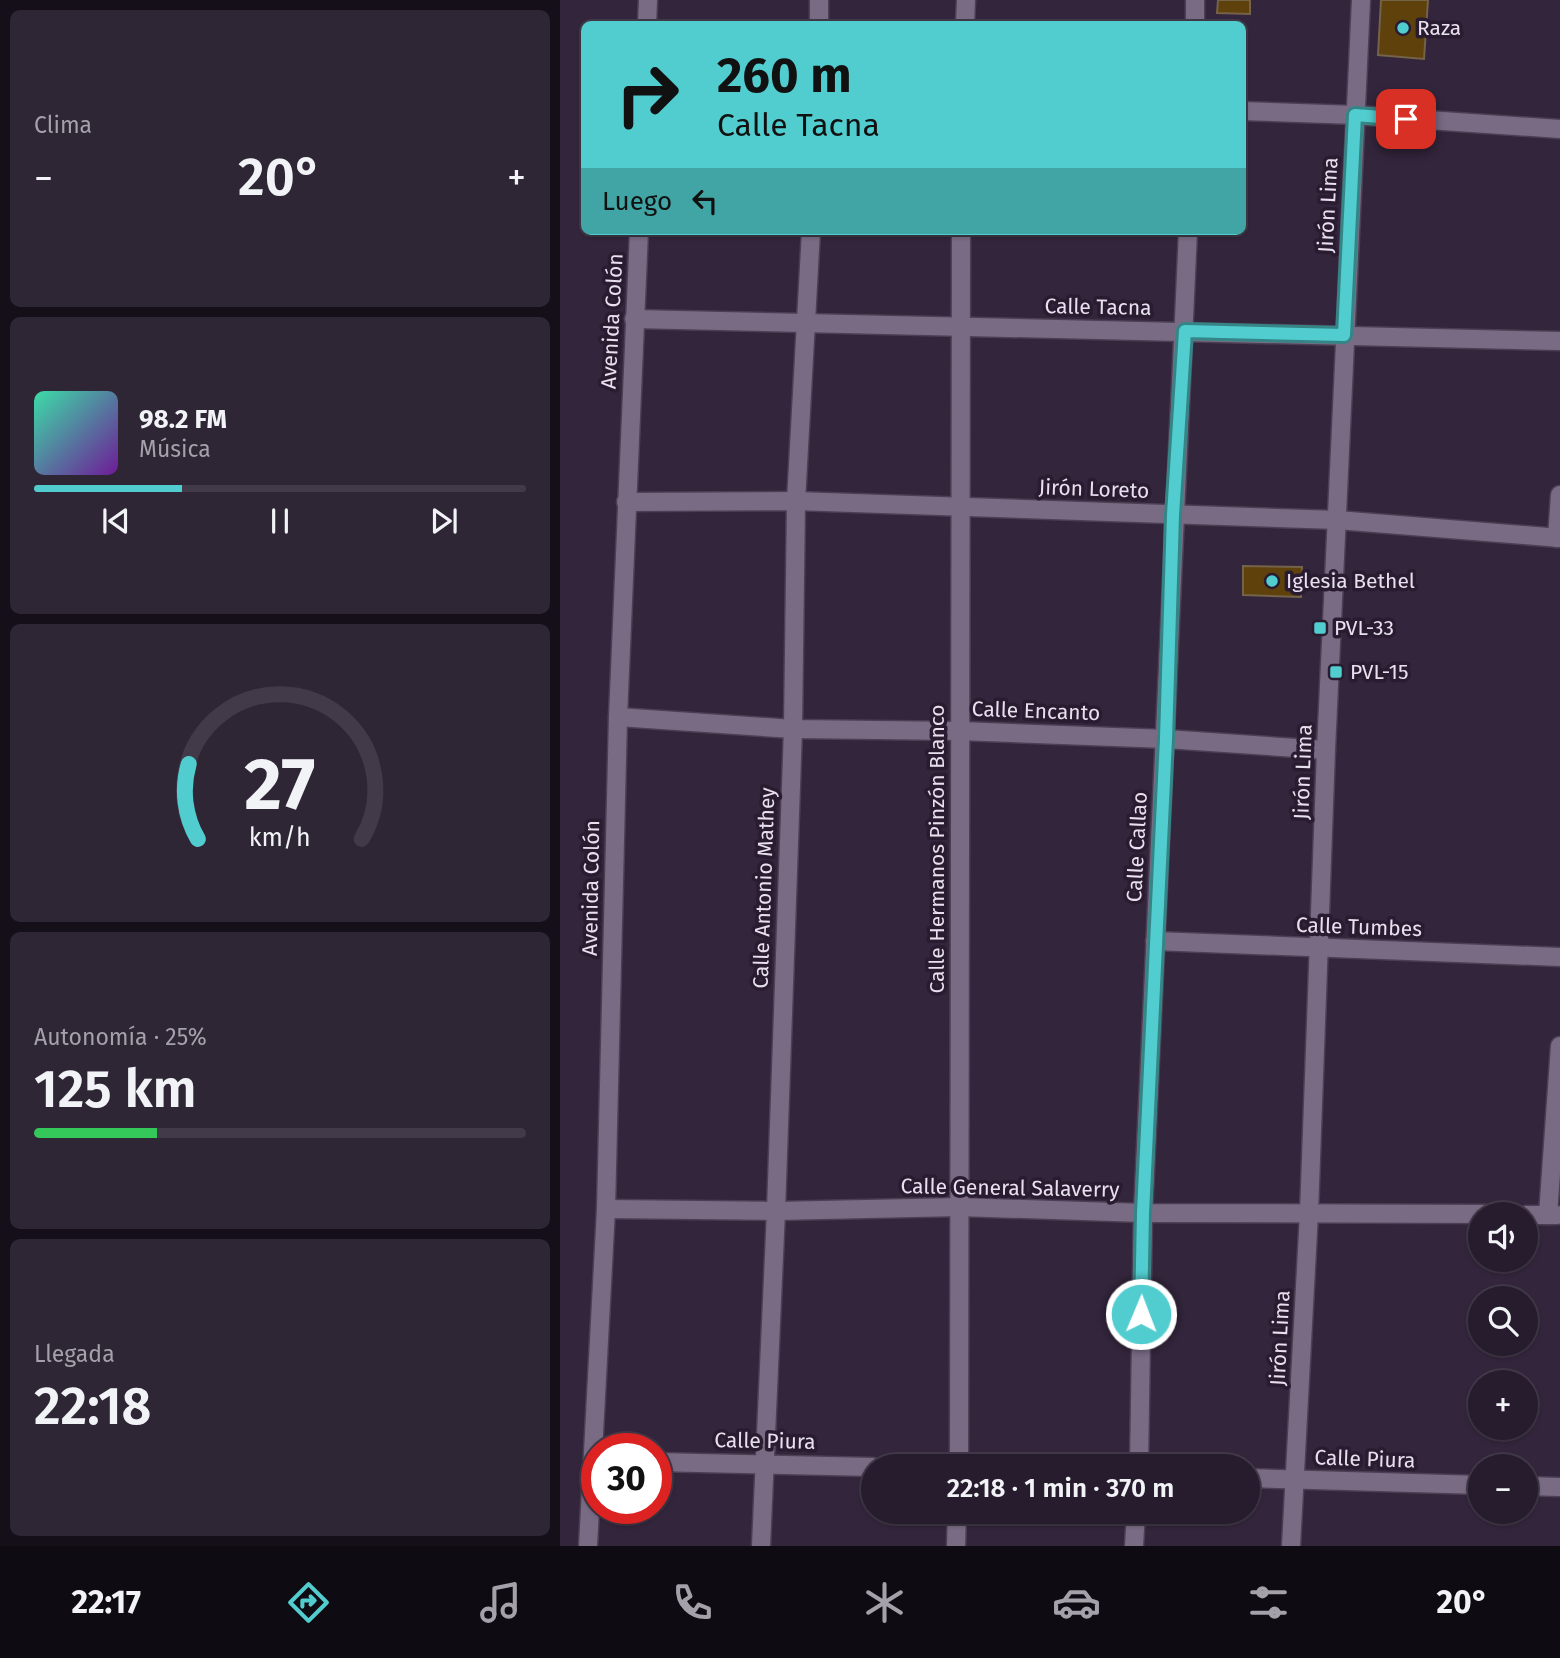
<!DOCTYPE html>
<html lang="es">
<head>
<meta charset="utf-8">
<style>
  body { margin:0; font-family:"Fira Sans",sans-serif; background:#2e2535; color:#f1f3f6; height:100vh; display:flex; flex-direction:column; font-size:26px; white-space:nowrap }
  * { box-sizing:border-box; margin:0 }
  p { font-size:23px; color:#a4a1aa }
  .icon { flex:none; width:38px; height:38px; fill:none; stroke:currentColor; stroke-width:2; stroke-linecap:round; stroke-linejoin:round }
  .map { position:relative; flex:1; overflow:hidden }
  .details { display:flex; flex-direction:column; gap:10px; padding:10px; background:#150f19; width:560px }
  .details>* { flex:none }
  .top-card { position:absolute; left:21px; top:21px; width:665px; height:214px; border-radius:10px; box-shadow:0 2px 5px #0004,0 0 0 2px #423a49; background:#52cdcf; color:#111; overflow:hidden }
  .controls { position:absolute; left:908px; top:1202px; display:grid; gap:14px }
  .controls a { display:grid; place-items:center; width:70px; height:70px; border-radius:50%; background:#261c2d; box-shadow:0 2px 5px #0004,0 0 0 2px #423a49; font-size:35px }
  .speed { position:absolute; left:21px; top:1433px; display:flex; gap:14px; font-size:35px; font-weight:700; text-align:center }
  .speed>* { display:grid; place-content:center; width:91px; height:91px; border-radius:50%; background:#261c2d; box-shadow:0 2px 5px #0004,0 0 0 2px #423a49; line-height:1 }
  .speed .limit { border:10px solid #d22; background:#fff; color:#111 }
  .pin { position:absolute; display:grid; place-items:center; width:60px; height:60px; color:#fff; margin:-30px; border-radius:14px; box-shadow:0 4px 10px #0006 }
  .me { position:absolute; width:77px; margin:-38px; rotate:1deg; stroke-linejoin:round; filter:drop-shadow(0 0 5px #0008) }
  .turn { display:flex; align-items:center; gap:24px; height:147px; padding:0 21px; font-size:32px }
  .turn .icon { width:91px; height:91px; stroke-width:2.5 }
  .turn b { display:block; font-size:49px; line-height:60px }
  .then { display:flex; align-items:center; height:66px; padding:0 21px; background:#0003; gap:14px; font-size:26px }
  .big { font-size:52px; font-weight:600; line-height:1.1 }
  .details .card { flex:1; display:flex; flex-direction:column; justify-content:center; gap:10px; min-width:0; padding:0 24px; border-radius:10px; background:#2e2535 }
  .details .dial { align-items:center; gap:0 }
  .dial svg { height:182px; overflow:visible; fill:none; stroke:#423a49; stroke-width:7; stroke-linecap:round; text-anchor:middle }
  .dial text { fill:#f1f3f6; stroke:none }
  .song { display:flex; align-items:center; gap:21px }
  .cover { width:84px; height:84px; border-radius:10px; background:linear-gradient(135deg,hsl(160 70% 55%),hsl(280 70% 35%)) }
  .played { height:7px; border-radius:4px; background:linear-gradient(90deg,#52cdcf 30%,#423a49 30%) }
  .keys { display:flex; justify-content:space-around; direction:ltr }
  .heat { display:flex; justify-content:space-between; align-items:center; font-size:38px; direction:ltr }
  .charge { height:10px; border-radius:5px; background:linear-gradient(90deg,#34c759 25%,#423a49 0) }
  .trip { position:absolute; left:301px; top:1454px; width:399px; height:70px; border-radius:35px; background:#261c2d; box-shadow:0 2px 5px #0004,0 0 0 2px #423a49; font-weight:600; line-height:70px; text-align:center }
  .tabs { display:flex; height:112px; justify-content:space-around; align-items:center; background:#0f0b12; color:#a4a1aa }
  .tabs .icon { width:49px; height:49px }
  .tabs .selected { color:#52cdcf }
  .tabs b { font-size:32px; color:#f1f3f6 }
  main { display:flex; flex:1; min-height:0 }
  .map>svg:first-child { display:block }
  .building { fill:#5f410c; stroke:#746249; stroke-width:2 }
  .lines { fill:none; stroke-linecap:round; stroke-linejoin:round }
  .minor-casing { stroke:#4b4053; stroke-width:21 }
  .minor { stroke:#7a6b85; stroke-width:18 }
  .route-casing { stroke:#358587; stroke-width:18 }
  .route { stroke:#52cdcf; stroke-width:12 }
  .poi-dot { fill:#52cdcf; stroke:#291c31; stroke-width:2.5 }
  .labels { text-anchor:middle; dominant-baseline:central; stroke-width:7; stroke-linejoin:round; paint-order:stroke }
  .poi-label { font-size:21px; fill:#e8e0ee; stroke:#291c31; text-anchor:start }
  .street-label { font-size:21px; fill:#e8e0ee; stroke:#291c31 }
</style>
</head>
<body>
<main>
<section class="details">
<div class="card"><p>Clima</p>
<div class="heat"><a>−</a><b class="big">20°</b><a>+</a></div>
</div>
<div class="card">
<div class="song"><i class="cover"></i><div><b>98.2 FM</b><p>Música</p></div></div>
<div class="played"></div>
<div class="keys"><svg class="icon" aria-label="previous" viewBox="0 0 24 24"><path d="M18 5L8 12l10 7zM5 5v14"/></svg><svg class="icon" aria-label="pause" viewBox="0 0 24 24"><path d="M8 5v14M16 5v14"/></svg><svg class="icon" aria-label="next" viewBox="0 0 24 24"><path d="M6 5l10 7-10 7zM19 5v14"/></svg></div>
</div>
<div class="card dial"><svg viewBox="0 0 100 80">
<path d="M14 69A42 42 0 1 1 86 69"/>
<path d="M14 69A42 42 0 0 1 10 36" stroke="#52cdcf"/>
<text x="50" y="56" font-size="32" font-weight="700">27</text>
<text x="50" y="72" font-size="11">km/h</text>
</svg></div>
<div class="card"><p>Autonomía · 25%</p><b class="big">125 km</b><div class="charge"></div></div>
<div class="card"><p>Llegada</p><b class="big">22:18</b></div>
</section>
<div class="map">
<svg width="1000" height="1546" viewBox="0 0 1000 1546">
  <rect width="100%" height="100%" fill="#33253c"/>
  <g class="building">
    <polygon points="658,0 690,0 690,14 657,13"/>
    <polygon points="821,0 868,0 864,59 818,55"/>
    <polygon points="683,566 742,567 741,597 683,595"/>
  </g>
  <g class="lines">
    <defs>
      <g id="minor">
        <polyline points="87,24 88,0"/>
        <polyline points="259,24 259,0"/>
        <polyline points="405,24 406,0"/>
        <polyline points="635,24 635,0"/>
        <polyline points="682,111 795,115 1000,129"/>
        <polyline points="74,319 1000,341"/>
        <polyline points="66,502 236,501 777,520 1000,538"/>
        <polyline points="997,538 1000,495"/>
        <polyline points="58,717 233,729 400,731 606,739 766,750"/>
        <polyline points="595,941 1000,957"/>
        <polyline points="46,1209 216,1211 399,1207 583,1213 937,1214"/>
        <polyline points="966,1215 997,1215"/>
        <polyline points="988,1215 1000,1046"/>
        <polyline points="96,1462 313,1467"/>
        <polyline points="399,1466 401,231"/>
        <polyline points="579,1466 583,1213 628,231"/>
        <polyline points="688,1478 920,1485"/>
        <polyline points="966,1486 1000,1487"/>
        <polyline points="28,1546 46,1209 58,717 79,231"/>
        <polyline points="201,1546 216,1211 233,729 236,501 251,231"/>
        <polyline points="396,1546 397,1512"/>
        <polyline points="574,1546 576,1512"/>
        <polyline points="731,1546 749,1213 766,750 801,0"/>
      </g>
    </defs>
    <use href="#minor" class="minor-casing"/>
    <use href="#minor" class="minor"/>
  </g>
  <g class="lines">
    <defs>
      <polyline id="route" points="581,1314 583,1213 606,739 613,515 625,331 784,335 795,115 846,119"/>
    </defs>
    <use href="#route" class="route-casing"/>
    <use href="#route" class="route"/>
  </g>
  <g class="poi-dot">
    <circle cx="843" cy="28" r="7"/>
    <circle cx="712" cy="581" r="7"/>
    <rect x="753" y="621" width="14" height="14" rx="3.5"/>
    <rect x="769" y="665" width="14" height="14" rx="3.5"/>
  </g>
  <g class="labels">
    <g class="poi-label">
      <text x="857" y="28">Raza</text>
      <text x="726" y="581">Iglesia Bethel</text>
      <text x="774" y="628">PVL-33</text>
      <text x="790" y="672">PVL-15</text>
    </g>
    <g class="street-label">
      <text transform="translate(768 205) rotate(-87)">Jirón Lima</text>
      <text transform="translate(538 307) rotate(1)">Calle Tacna</text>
      <text transform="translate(52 321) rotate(-87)">Avenida Colón</text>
      <text transform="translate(534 489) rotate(2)">Jirón Loreto</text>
      <text transform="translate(476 711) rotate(2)">Calle Encanto</text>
      <text transform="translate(743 772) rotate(-88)">Jirón Lima</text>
      <text transform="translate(577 847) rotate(-87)">Calle Callao</text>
      <text transform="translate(377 849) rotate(-90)">Calle Hermanos Pinzón Blanco</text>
      <text transform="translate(31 888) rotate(-89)">Avenida Colón</text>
      <text transform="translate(204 888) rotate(-88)">Calle Antonio Mathey</text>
      <text transform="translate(799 927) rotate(2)">Calle Tumbes</text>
      <text transform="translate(450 1188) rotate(1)">Calle General Salaverry</text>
      <text transform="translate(720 1338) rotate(-87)">Jirón Lima</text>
      <text transform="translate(205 1441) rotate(1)">Calle Piura</text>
      <text transform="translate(805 1459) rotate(2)">Calle Piura</text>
    </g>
  </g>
</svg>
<div class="controls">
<a><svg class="icon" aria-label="sound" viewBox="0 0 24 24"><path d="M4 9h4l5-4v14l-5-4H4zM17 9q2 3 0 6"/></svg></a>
<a><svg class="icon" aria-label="search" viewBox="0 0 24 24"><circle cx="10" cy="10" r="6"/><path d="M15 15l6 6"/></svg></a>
<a>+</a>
<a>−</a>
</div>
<div class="speed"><div class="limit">30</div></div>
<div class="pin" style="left:846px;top:119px;background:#d93025"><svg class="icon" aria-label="arrive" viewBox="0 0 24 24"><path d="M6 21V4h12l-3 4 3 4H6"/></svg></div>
<svg class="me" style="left:581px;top:1314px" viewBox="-20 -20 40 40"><circle r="17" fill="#52cdcf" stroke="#fff" stroke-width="3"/><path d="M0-11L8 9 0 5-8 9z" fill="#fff"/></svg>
<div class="trip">22:18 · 1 min · 370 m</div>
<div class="top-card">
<div class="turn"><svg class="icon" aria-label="right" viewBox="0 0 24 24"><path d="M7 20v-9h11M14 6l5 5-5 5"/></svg><div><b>260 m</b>Calle Tacna</div></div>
<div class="then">Luego<svg class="icon" aria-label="left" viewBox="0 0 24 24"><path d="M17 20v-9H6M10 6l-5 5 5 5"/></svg></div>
</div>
</div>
</main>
<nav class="tabs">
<b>22:17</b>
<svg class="icon selected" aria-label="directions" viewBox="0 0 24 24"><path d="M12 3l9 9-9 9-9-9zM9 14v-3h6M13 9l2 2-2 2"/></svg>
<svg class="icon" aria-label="music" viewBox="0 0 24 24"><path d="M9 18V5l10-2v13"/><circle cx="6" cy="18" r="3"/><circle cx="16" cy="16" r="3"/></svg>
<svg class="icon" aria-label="phone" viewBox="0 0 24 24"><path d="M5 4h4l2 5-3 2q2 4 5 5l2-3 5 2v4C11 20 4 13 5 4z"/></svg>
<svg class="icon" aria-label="climate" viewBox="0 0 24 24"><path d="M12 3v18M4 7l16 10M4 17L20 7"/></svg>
<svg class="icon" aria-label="car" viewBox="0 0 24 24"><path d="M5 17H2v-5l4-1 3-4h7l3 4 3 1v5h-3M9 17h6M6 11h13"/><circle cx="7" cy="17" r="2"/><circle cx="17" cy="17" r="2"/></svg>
<svg class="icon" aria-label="filters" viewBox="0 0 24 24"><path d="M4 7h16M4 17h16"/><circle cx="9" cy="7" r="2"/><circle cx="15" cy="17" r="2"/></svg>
<b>20°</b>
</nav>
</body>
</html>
